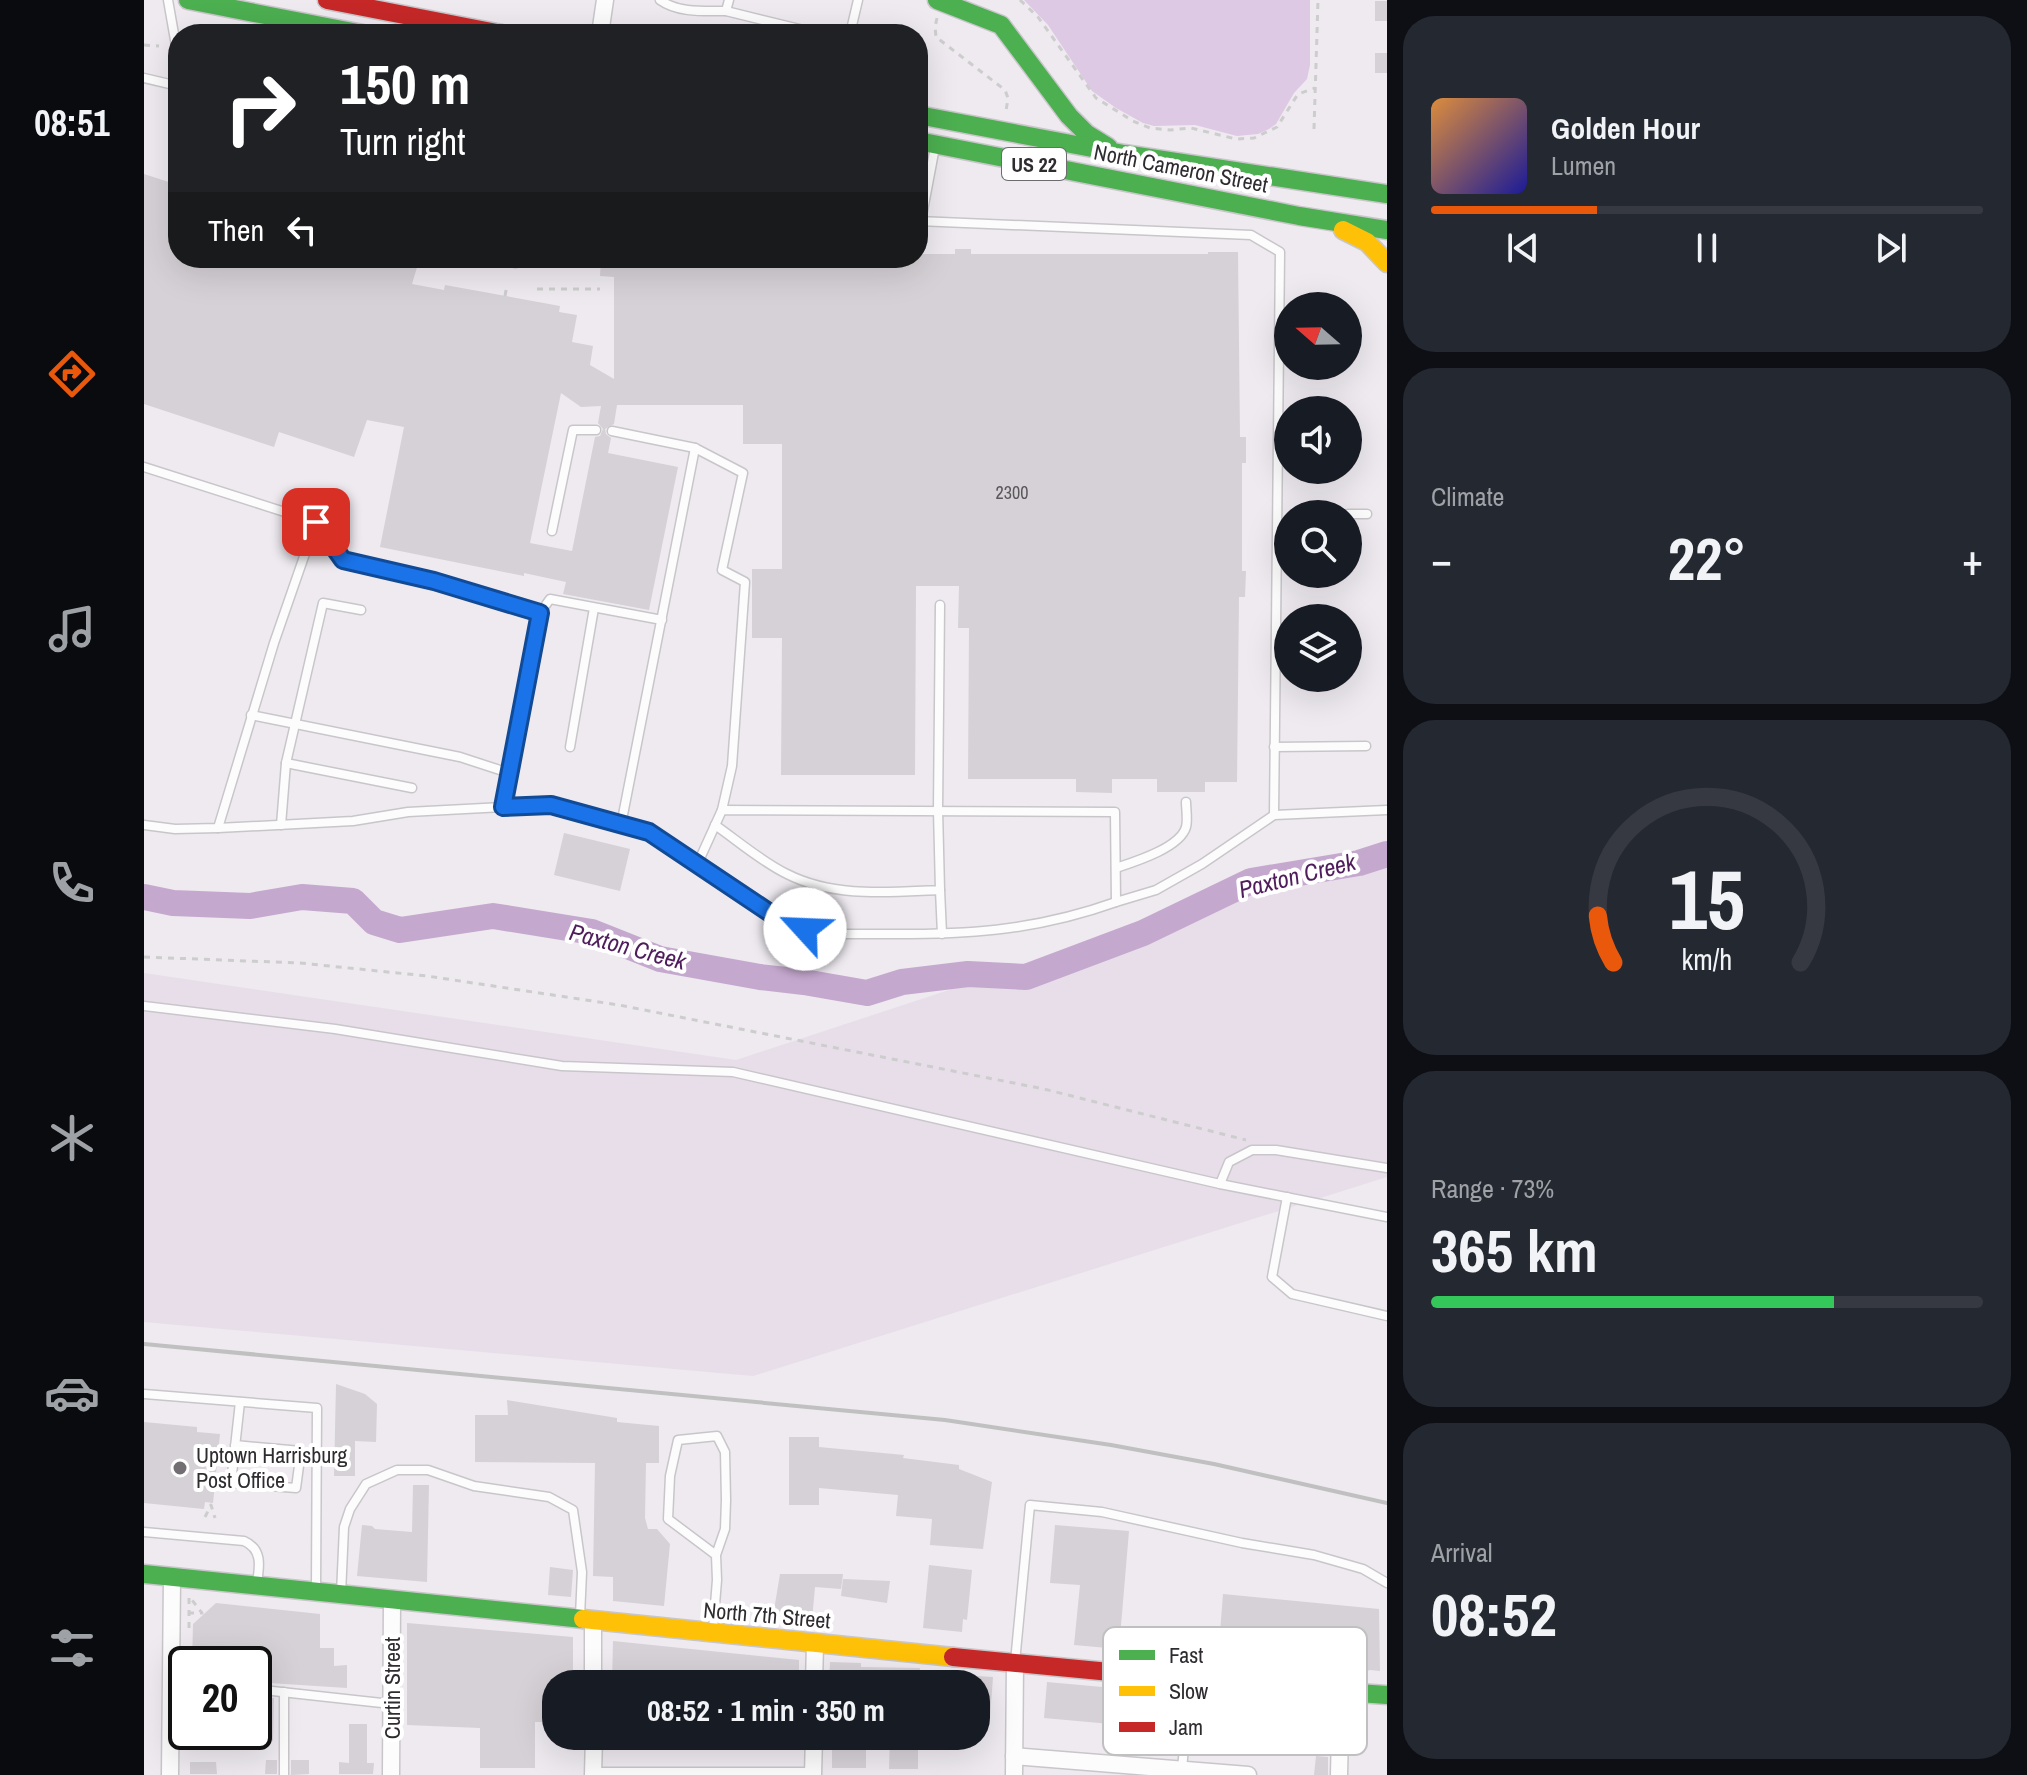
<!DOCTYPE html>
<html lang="en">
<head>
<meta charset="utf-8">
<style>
  body { margin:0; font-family:"Archivo Narrow",sans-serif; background:#242831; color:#f1f3f6; height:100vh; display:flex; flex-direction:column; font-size:30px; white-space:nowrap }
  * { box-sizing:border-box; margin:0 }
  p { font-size:26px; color:#9ea1a6 }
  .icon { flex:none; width:44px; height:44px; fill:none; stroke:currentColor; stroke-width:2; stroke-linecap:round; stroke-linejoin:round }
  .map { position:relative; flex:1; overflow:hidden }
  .drawer { display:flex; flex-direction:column; gap:16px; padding:16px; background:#0d0f14; width:640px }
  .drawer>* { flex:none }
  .banner { position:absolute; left:24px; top:24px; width:760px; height:244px; border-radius:32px; box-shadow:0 8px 32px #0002; background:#202124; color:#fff; overflow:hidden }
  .needle { width:52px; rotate:290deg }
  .buttons { position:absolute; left:1130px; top:292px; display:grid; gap:16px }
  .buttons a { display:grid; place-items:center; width:88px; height:88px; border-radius:50%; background:#171b24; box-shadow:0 8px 32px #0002; font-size:40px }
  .speed { position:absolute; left:24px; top:1646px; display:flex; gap:16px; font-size:40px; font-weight:700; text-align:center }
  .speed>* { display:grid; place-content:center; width:104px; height:104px; border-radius:50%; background:#171b24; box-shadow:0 8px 32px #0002; line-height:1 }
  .speed .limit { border:4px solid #111; border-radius:12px; background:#fff; color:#111 }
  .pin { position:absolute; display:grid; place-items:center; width:68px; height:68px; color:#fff; margin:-34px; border-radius:16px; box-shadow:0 4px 12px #0006 }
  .me { position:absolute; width:88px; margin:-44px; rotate:295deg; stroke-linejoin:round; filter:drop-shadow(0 0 6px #0008) }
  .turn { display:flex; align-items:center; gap:28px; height:168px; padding:0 40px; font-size:36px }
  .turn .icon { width:104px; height:104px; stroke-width:2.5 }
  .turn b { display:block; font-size:56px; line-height:68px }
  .then { display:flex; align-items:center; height:76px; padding:0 40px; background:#0003; gap:16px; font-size:30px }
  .big { font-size:60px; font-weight:800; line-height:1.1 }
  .drawer .tile { flex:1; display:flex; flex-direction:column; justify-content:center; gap:12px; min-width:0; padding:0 28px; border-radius:32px; background:#242831 }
  .drawer .dial { align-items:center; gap:0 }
  .dial svg { height:208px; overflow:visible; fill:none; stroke:#363941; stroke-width:7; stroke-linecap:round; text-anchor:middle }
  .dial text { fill:#f1f3f6; stroke:none }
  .song { display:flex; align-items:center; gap:24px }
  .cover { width:96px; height:96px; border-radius:12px; background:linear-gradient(135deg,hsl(30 70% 55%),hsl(240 70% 35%)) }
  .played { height:8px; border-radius:4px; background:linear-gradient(90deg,#ea580c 30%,#363941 30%) }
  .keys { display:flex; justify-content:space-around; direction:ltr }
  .heat { display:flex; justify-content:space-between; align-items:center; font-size:44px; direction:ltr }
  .charge { height:12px; border-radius:6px; background:linear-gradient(90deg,#34c759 73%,#363941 0) }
  .trip { position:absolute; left:398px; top:1670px; width:448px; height:80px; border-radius:32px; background:#171b24; box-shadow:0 8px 32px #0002; font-weight:800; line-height:80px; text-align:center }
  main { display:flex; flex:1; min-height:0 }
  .tab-bar { display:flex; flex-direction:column; width:144px; justify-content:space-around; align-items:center; background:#090b0e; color:#9ea1a6 }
  .tab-bar .icon { width:56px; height:56px }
  .tab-bar .selected { color:#ea580c }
  .tab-bar b { font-size:36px; color:#f1f3f6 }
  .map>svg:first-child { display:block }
  .built { fill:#e7deea }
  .green { fill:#ddc9e3 }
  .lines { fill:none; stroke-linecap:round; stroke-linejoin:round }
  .river { stroke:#c5a8ce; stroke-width:26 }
  .building { fill:#d5d1d6; fill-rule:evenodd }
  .lane-casing { stroke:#c9c6ca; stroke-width:11 }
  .street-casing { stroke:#c9c6ca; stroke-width:19 }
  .fast-casing { stroke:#c9c6ca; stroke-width:21 }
  .slow-casing { stroke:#c9c6ca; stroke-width:21 }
  .jam-casing { stroke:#c9c6ca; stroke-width:21 }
  .path { stroke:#cecdce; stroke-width:3; stroke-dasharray:6 6; stroke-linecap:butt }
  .lane { stroke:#fcfcfd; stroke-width:8 }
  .street { stroke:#fcfcfd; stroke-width:16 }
  .fast { stroke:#4caf50; stroke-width:18 }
  .slow { stroke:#ffc107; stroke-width:18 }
  .jam { stroke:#c62828; stroke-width:18 }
  .rail { stroke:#c0c0c0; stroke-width:4 }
  .route-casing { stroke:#114b97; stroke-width:20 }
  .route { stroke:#1a73e8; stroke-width:14 }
  .poi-dot { fill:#726e73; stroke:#fff; stroke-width:3 }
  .labels { text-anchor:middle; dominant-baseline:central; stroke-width:8; stroke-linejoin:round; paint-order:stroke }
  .number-label { font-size:18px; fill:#5a575b }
  .shield { fill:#fff; stroke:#6d6b6e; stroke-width:2 }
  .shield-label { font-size:20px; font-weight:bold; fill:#2f2c30 }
  .street-label { font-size:22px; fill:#2f2c30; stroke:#fff }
  .poi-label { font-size:22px; fill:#2f2c30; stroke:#fff; text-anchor:start }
  .water-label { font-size:24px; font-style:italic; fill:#4f1c5c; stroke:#fff }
  .key { fill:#fff; stroke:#c1c0c1; stroke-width:2 }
  .key-label { font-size:22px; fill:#2f2c30 }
</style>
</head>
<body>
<main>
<nav class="tab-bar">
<b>08:51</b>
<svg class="icon selected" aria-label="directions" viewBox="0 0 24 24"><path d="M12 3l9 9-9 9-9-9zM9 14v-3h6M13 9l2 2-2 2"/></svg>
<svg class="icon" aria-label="music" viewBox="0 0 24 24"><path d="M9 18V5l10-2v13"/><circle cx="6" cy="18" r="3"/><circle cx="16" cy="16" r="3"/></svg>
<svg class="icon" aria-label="phone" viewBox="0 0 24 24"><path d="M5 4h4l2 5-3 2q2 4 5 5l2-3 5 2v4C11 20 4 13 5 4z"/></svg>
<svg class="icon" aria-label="climate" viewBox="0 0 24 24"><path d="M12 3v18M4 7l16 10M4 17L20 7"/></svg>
<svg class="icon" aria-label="car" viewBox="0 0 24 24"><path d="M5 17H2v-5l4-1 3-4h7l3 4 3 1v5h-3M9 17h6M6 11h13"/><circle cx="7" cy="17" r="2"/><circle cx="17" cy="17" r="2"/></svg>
<svg class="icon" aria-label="filters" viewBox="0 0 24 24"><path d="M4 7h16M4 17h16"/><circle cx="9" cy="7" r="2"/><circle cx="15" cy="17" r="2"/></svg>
</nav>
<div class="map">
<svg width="1243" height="1775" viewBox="0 0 1243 1775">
  <rect width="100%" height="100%" fill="#eeeaf0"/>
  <polygon class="built" points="1243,846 1243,1177 609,1376 0,1322 0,973 592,1060"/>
  <polygon class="green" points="880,0 1166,0 1166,65 1163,79 1150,93 1132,124 1125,129 1114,134 1093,136 1051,125 1010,126 999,123 972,108 948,91 904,25"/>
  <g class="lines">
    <polyline class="river" points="0,897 29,903 106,906 158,897 209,901 230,922 256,930 349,916 448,932 516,959 616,977 660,982 723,993 758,982 824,974 882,977 999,933 1107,881 1215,863 1243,854"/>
  </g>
  <g class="building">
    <rect x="1231" y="1" width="12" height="20"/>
    <rect x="1231" y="53" width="12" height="20"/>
    <path d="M0,174L34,185V258H255L274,264L268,284L300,290L301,285L416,306L415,312L433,315L428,342L449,346L446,365L470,379V277L456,276L457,258H774V254H811V249H827V254H1064V252H1094L1096,437H1102V463H1098V571H1102L1101,597H1095L1093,782H1061V792H1013V779H968V793L932,792V779H824L825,628H814L815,586H772L771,775H637L638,638H608V569H638V444H599V405H473L470,424L461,429L462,434L467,438L464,453L534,467L505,610L419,594L422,582L380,573V576L236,547L260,427L223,420L210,457L135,432L130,447L0,404ZM417,393L437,407L457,406L454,423L459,429L456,436L451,437L428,551L386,543Z"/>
    <polygon points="420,833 486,849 476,891 410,875"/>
    <polygon points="192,1384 221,1394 233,1404 232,1442 211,1441 211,1476 190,1476"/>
    <polygon points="363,1400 473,1418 473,1422 515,1426 515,1463 502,1463 501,1518 504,1529 513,1529 526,1544 520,1606 469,1601 469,1577 449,1576 451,1463 331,1462 331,1415 364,1415"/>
    <polygon points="0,1422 53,1427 53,1432 76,1434 69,1503 61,1502 60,1509 0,1503"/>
    <polygon points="645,1437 675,1437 675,1447 760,1455 759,1458 815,1465 815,1469 848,1482 839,1549 786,1545 788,1519 752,1516 754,1495 675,1488 675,1505 645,1505"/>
    <polygon points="269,1485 285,1485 283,1582 213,1576 218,1525 228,1526 231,1529 268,1532"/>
    <polygon points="911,1525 985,1531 975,1649 930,1645 936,1585 906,1583"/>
    <polygon points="785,1565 828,1570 823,1620 819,1619 818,1632 779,1628"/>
    <polygon points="406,1567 429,1570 427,1597 404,1595"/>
    <polygon points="636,1574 699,1574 697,1589 671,1587 668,1620 629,1616"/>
    <polygon points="699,1579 746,1581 743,1603 697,1596"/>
    <polygon points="1079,1594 1235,1609 1236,1671 1226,1670 1218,1673 1074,1658"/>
    <polygon points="72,1603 176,1614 176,1648 190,1648 190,1666 203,1665 203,1688 110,1682 110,1664 48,1664 49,1624"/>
    <polygon points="263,1623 429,1637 429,1684 412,1684 412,1711 405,1711 405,1722 391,1722 391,1768 336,1768 336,1728 263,1725"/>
    <polygon points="469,1641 655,1660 655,1684 468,1684"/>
    <polygon points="686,1662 717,1663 717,1667 776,1668 775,1684 685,1684"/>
    <polygon points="832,1676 849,1677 846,1718 832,1717"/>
    <polygon points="903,1682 1036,1694 1033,1730 900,1718"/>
    <polygon points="110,1696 130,1698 129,1741 110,1739"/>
    <polygon points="205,1724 223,1724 223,1763 230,1763 229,1774 195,1774 195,1762 205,1763"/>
    <rect x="688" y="1736" width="34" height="32"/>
    <polygon points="746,1736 809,1736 808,1748 774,1746 774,1769 745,1769"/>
    <polygon points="1172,1756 1184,1757 1184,1775 1170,1775"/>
    <polygon points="122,1760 133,1760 133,1774 121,1774"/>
    <polygon points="147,1760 165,1760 165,1774 147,1775"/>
    <polygon points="46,1762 72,1762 73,1774 46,1774"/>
  </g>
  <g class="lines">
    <defs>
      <g id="lane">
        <polyline points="24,0 34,57"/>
        <path d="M516,0C534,13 560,11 582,11L585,0"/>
        <polyline points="582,11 676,34"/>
        <polyline points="706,34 714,0"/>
        <polyline points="0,78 34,86"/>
        <polyline points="774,221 1107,235 1136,252 1130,815"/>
        <polyline points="777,221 791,147"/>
        <polyline points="353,258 371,263 398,258"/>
        <polyline points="468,431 551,448"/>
        <polyline points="0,467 172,522 199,560 290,581 396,613 359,807 264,812 209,821 74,828 31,829 0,825"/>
        <polyline points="1204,514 1223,514"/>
        <polyline points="408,531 429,430 452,430"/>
        <polyline points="396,613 406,599 518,620"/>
        <polyline points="107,715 316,757 365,773"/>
        <polyline points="426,747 450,608"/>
        <polyline points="1130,747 1222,746"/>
        <polyline points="142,763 268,788"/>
        <polyline points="359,807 407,805 505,832 553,865 578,810 971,812 972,902 1012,890 1058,864 1130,815 1243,810"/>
        <polyline points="137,825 142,763 179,603 217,610"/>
        <polyline points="477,825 551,448 599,473 578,570 601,582 588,766 578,810"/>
        <path d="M571,825C594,841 618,862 643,874C690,898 745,892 796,890L794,810L796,605"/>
        <polyline points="74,828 130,643 172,522"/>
        <path d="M553,865C586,887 620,913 658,928C676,935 711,934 731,934C818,935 888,932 972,902"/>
        <path d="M972,868C990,862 1036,848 1042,827C1044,820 1042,809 1042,802"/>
        <polyline points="796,890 798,934"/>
        <polyline points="0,1006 191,1029 418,1066 589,1072 1076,1184 1243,1217"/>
        <polyline points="1076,1184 1085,1162 1108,1150 1132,1150 1243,1168"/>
        <polyline points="1143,1197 1128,1277 1148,1294 1243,1316"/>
        <polyline points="0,1394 173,1408 172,1588"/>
        <polyline points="91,1445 157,1451 152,1488 87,1483 96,1402"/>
        <path d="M0,1532L100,1541C118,1549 116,1565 113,1582"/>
        <polyline points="197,1594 200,1527 206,1509 222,1484 253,1470 284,1470 330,1486 405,1497 429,1510 438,1572 436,1616"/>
        <polyline points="569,1629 573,1580 572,1555 524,1519 526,1476 534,1440 573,1436 581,1452 582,1500 581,1529 572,1555"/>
        <polyline points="871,1662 886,1505 958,1512 1098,1543 1170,1555 1219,1569 1243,1583"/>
        <polyline points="110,1689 247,1704"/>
        <polyline points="1038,1769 1046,1683"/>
        <polyline points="450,1772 669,1772"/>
        <polyline points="140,1775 140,1692"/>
      </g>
      <g id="street">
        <polyline points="456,34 461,0"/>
        <polyline points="449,1622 449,1684"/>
        <polyline points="670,1684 671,1643"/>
        <polyline points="870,1756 1104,1775"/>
        <polyline points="26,1775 28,1578"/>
        <polyline points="247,1775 248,1601"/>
        <polyline points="449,1775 450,1736"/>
        <polyline points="669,1775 670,1736"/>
        <polyline points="870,1775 871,1662"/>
        <polyline points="1195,1775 1197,1692"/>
      </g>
      <g id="fast">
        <polyline points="44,0 219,34"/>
        <polyline points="793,0 857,25 925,116 943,134 964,147"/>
        <polyline points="774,115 980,154 1243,194"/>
        <polyline points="774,141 1155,216 1243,230"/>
        <polyline points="0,1574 439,1619"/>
        <polyline points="1102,1685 1243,1695"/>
      </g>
      <g id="slow">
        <polyline points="1199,230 1223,242 1243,263"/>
        <polyline points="439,1619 809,1657"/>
      </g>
      <g id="jam">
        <polyline points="183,0 358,34"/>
        <polyline points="809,1657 1102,1685"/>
      </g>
    </defs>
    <use href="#lane" class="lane-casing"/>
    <use href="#street" class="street-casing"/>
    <use href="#fast" class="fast-casing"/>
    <use href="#slow" class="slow-casing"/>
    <use href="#jam" class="jam-casing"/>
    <g class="path">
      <polyline points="876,0 894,17 952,98 989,121 1006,128 1026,130 1047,128 1092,139 1110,138 1133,127 1154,94 1171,88"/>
      <polyline points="793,18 791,27 792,37 861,90 864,98 862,111"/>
      <polyline points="0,45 15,46"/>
      <polyline points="1170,129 1174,0"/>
      <polyline points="393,289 456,289"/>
      <polyline points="361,296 363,285"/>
      <polyline points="0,957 156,963 283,976 475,1005 900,1089 1102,1140"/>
      <polyline points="61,1517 67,1505 71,1518"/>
      <polyline points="44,1613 58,1613 45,1596"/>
      <polyline points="45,1628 45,1596"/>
    </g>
    <use href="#lane" class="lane"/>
    <use href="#street" class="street"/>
    <use href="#fast" class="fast"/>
    <use href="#slow" class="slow"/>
    <use href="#jam" class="jam"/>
    <polyline class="rail" points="0,1344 801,1420 967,1445 1070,1464 1243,1503"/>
  </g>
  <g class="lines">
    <defs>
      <polyline id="route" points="172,522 199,560 290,581 396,613 359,807 407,805 505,832 626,913 661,929"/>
    </defs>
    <use href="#route" class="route-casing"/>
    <use href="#route" class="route"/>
  </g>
  <circle class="poi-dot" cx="36" cy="1468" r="8"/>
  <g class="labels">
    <g class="number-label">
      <text x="868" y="492">2300</text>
    </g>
    <rect class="shield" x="858" y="148" width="64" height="32" rx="6"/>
    <g class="shield-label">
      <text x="890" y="164">US 22</text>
    </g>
    <g class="street-label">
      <text transform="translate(1037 168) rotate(11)">North Cameron Street</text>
      <text transform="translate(623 1615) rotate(5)">North 7th Street</text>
      <text transform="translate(248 1688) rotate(-90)">Curtin Street</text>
    </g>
    <g class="poi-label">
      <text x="52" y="1455">Uptown Harrisburg<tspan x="52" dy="25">Post Office</tspan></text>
    </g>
    <g class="water-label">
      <text transform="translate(1153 875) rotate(-14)">Paxton Creek</text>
      <text transform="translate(484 946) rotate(15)">Paxton Creek</text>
    </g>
  </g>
  <rect x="959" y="1627" width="264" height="128" rx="12" class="key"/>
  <rect x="975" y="1650" width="36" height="10" fill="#4caf50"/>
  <rect x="975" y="1686" width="36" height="10" fill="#ffc107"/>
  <rect x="975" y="1722" width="36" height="10" fill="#c62828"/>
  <g class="key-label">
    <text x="1025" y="1663">Fast</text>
    <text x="1025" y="1699">Slow</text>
    <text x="1025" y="1735">Jam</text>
  </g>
</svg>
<div class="buttons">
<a><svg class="needle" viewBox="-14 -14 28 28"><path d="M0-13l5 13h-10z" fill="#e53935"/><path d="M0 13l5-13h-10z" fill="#9ea1a6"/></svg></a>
<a><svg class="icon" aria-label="sound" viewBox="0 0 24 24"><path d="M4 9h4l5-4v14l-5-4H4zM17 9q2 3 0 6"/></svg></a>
<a><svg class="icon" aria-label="search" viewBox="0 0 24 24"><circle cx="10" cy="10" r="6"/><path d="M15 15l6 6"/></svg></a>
<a><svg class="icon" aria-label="layers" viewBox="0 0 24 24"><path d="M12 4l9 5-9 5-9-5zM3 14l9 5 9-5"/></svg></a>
</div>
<div class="speed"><div class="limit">20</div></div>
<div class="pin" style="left:172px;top:522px;background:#d93025"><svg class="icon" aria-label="arrive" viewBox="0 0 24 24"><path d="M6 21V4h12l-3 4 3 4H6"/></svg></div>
<svg class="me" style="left:661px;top:929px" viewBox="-20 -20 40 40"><circle r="19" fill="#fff"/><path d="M0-13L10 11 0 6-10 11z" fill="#1a73e8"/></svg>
<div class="trip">08:52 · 1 min · 350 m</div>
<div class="banner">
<div class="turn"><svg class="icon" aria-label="right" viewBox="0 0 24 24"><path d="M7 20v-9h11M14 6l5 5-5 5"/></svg><div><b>150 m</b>Turn right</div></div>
<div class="then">Then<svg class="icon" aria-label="left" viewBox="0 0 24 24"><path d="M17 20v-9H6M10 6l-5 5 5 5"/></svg></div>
</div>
</div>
<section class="drawer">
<div class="tile">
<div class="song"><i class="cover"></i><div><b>Golden Hour</b><p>Lumen</p></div></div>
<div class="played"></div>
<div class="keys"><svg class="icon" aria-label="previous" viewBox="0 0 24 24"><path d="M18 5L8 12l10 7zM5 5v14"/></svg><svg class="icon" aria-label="pause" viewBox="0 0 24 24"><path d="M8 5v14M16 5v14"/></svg><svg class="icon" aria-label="next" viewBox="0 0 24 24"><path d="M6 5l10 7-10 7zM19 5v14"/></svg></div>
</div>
<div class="tile"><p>Climate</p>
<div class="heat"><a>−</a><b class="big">22°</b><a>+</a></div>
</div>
<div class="tile dial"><svg viewBox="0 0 100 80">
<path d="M14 69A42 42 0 1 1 86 69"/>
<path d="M14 69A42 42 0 0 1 8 51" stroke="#ea580c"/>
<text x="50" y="56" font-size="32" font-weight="700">15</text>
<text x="50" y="72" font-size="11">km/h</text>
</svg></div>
<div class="tile"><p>Range · 73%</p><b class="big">365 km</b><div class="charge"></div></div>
<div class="tile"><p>Arrival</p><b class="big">08:52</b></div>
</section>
</main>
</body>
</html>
